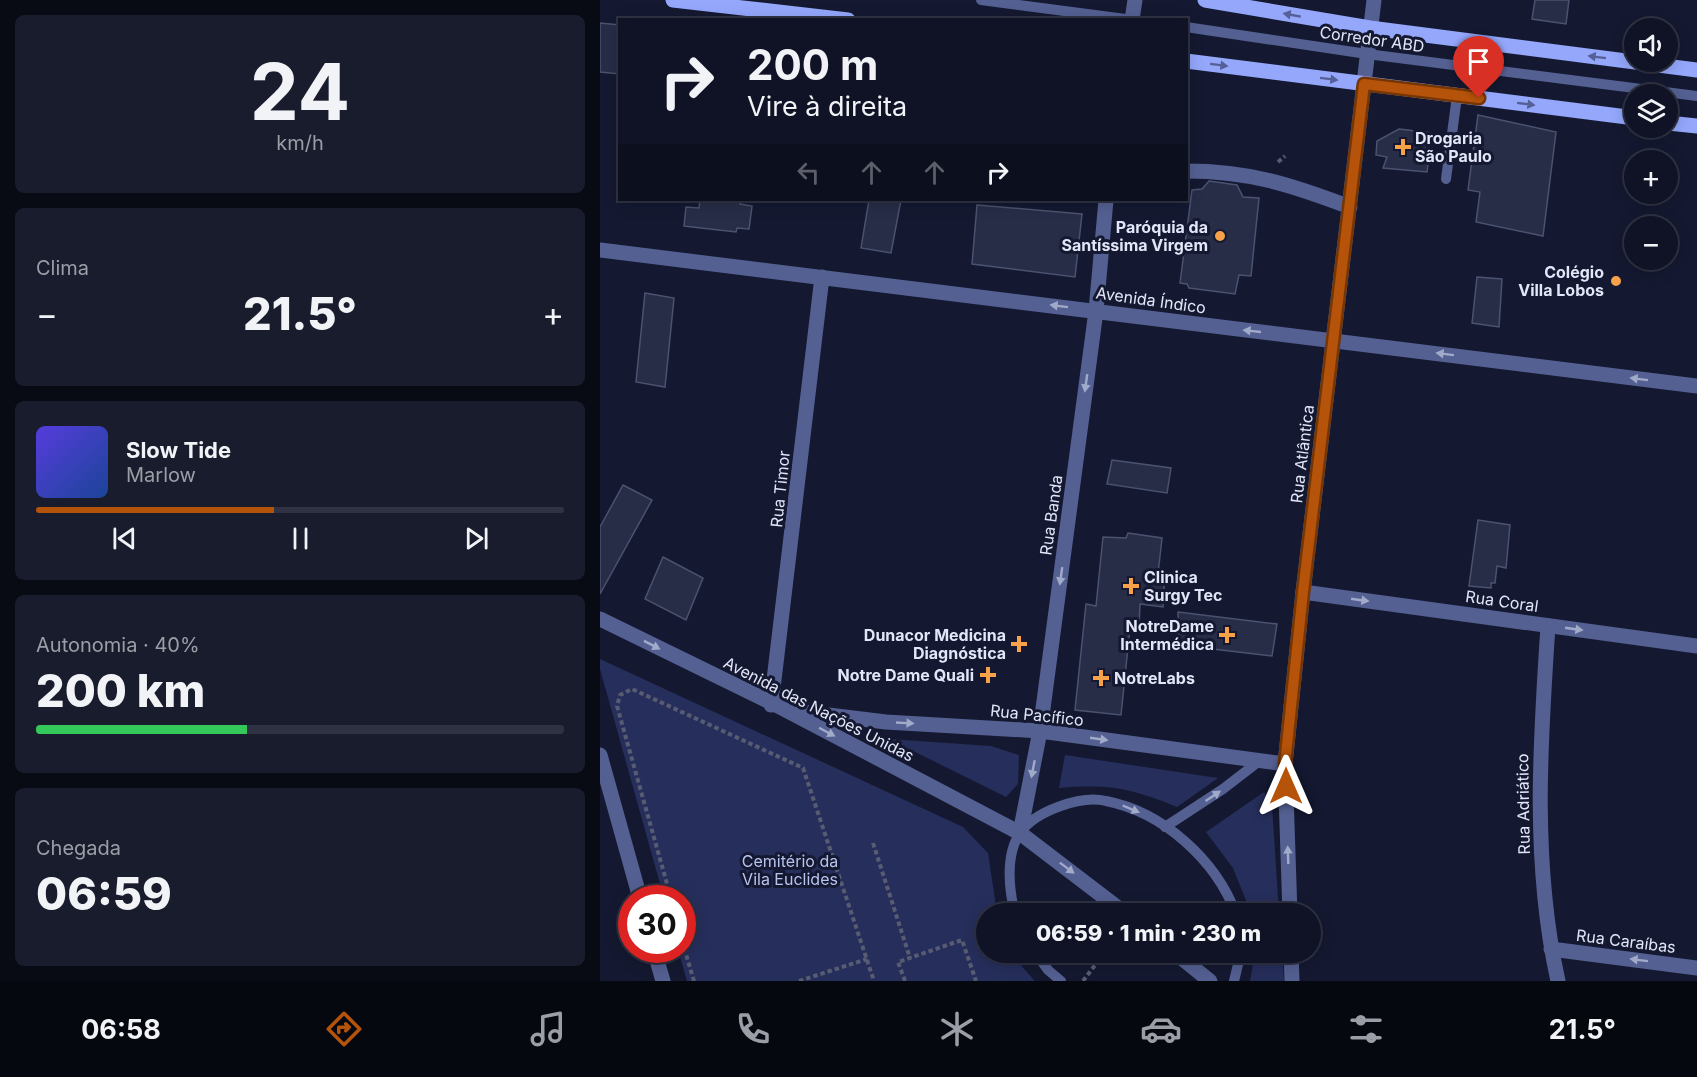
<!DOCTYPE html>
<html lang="pt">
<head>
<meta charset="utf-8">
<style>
  body { margin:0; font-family:Inter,sans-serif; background:#181c2d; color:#f1f3f6; height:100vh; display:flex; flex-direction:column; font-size:22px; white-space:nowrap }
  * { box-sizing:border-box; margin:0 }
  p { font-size:20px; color:#9b9ea7 }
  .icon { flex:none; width:33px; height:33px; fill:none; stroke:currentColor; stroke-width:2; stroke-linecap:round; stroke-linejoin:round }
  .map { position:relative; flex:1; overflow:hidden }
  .side { display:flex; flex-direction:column; gap:15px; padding:15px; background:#080a14; width:600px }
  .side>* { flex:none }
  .banner { position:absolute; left:18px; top:18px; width:570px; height:183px; border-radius:0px; box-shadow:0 3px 15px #0003,0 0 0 2px #2f3242; background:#0f1325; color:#f1f3f6; overflow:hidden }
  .tools { position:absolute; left:1024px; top:18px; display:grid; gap:12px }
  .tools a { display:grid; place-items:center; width:54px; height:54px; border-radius:50%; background:#0f1325; box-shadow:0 3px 15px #0003,0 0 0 2px #2f3242; font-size:30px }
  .speed { position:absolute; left:18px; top:885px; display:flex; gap:12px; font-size:30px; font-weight:700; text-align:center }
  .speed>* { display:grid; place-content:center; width:78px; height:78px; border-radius:50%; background:#0f1325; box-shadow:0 3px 15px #0003,0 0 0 2px #2f3242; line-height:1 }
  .speed .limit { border:9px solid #d22; background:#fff; color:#111 }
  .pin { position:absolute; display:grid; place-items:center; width:51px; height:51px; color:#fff; margin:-62px -26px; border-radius:50% 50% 50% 0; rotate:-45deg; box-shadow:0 0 6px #0007 }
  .pin .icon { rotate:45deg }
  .me { position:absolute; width:66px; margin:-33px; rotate:0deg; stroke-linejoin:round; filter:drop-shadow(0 0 4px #0008) }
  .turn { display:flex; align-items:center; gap:21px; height:126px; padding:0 30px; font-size:27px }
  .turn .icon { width:78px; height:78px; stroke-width:2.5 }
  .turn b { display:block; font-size:42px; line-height:51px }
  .lanes { display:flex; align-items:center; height:57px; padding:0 30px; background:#0003; justify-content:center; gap:30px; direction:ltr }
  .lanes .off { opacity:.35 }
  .big { font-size:45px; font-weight:800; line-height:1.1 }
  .side .widget { flex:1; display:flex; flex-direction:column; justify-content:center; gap:9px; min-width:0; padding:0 21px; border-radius:9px; background:#181c2d }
  .side .dial { align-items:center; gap:0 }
  .dial b { font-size:78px; line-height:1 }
  .song { display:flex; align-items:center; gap:18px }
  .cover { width:72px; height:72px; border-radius:9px; background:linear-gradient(135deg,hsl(250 70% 55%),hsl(220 70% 35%)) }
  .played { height:6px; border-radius:3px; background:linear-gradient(90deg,#b45309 45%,#2f3242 45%) }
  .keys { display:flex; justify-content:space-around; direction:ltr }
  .heat { display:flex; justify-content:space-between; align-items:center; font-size:33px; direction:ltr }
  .charge { height:9px; border-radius:4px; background:linear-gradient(90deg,#34c759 40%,#2f3242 0) }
  .trip { position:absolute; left:376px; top:903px; width:345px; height:60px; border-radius:30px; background:#0f1325; box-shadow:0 3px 15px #0003,0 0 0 2px #2f3242; font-weight:800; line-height:60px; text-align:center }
  .menu { display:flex; height:96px; justify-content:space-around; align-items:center; background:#06080f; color:#9b9ea7 }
  .menu .icon { width:42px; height:42px }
  .menu .on { color:#b45309 }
  .menu b { font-size:27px; color:#f1f3f6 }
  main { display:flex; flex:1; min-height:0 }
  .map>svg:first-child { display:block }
  .green { fill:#262e5b }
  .building { fill:#272d47; stroke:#4b526f; stroke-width:1.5 }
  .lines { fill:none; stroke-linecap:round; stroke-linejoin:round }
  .path { stroke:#575c72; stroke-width:4; stroke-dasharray:4.5 3; stroke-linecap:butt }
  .service { stroke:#546092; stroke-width:10 }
  .minor { stroke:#546092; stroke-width:15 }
  .tertiary { stroke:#546092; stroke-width:15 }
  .primary { stroke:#94a7fb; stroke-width:15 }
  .oneway { fill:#546096 }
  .oneway2 { fill:#a2aaca }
  .route-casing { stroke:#753606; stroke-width:15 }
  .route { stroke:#b45309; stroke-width:10 }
  .poi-dot { fill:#f7a149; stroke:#141931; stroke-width:2 }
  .labels { text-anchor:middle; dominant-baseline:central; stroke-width:6; stroke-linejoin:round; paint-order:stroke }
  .street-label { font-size:16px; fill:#e2e6f8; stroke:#141931 }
  .poi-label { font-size:16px; font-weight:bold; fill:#e2e6f8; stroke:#141931; text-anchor:end }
  .park-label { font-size:16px; fill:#b7c3ed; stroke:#141931 }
</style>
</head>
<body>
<main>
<section class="side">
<div class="widget dial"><b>24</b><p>km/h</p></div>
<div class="widget"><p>Clima</p>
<div class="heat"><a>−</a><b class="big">21.5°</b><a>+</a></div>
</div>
<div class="widget">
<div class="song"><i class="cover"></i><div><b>Slow Tide</b><p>Marlow</p></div></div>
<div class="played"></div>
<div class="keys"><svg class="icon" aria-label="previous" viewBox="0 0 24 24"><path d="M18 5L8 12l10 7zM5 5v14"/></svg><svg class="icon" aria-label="pause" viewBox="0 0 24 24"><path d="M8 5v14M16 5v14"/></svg><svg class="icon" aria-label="next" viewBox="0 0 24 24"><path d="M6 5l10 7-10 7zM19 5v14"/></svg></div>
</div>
<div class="widget"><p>Autonomia · 40%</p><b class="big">200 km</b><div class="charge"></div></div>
<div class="widget"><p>Chegada</p><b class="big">06:59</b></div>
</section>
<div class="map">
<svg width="1097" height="981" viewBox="0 0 1097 981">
  <rect width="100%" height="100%" fill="#141931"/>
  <g class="green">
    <polygon points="0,659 363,827 388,853 397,913 387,914 387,952 414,953 418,962 435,981 87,981 78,950 82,950 82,898 64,898 0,669"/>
    <polygon points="289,739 391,746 419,755 418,784 406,797"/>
    <path d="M465,755L618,778L577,807C530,788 509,784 459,788Z"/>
    <polygon points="664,792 672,805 679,913 651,913 633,868 606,832"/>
    <polygon points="655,953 682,953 684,981 650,981"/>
  </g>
  <g class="building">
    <polygon points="935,0 969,0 966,24 932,19"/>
    <polygon points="0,23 20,25 20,74 0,72"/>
    <polygon points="878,115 956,132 943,236 876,222 880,192 868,190"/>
    <polygon points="799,129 832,133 827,172 783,168 787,157 776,155 777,141"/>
    <polygon points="609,181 637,185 643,197 659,198 651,276 639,275 635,294 589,288 587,284 580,283 592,190 602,189"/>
    <polygon points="100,200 140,200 140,204 152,206 149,229 137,228 136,232 84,226 86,207 99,208"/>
    <polygon points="269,200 301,200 291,253 261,248"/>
    <polygon points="377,205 482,214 475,277 372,264"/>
    <polygon points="877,277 902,279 899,327 872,323"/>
    <polygon points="45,293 74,298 65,387 36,382"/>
    <polygon points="512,460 571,468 567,493 507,484"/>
    <polygon points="23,485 52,500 0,594 0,527"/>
    <polygon points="878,520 910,525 906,568 897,566 895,583 891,583 891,588 869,586"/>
    <polygon points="528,533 562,538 558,574 565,574 563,607 540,604 539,629 530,628 521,715 475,710 486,604 496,606 503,537 526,538"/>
    <polygon points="63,557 103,578 86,620 45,599"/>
    <polygon points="578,612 677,624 672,656 579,645"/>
  </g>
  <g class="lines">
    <g class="path">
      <polyline points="678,162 685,156"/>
      <polyline points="273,843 310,958"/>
      <polyline points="71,898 17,706 20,695 32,689 203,768 274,981"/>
      <polyline points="82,941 94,981"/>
      <polyline points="199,981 267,959"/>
      <polyline points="305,981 298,962 362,940 376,981"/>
      <polyline points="483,981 505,952"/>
    </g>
    <g class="service">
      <polyline points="381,0 533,20"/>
      <polyline points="586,27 767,54 1097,96"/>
      <polyline points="846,179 857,96"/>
      <polyline points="565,827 623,789 658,762"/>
      <path d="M415,914C409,890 405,855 420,833C435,811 481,795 506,801C563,812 616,860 636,914"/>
      <polyline points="435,952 448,970 461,981"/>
      <polyline points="634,981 641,952"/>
    </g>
    <g class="minor">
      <polyline points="532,20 535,0"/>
      <path d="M586,171C650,171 692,185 750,207"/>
      <polyline points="0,250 1097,386"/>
      <polyline points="703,592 1097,646"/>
      <path d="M948,626C940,744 932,864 958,981"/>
      <polyline points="171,705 222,277"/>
      <polyline points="187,710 286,722 440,731 685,764"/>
      <polyline points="420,833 440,731 496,311 506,200"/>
      <polyline points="690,914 685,764 703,592 774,0"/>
      <polyline points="951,949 1097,968"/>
      <polyline points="691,952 692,981"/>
    </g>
    <g class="tertiary">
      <polyline points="0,619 184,709 420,833 526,914"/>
      <polyline points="0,755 40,898"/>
      <polyline points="54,950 63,981"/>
      <polyline points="574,952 610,981"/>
    </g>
    <g class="primary">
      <polyline points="73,0 248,20"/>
      <polyline points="605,0 770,28 1097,70"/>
      <polyline points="586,61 1035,118"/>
      <polyline points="1068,123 1097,126"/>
    </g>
  </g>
  <defs><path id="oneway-solid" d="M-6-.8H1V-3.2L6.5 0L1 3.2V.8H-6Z" transform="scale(1.5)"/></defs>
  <g class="oneway">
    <use href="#oneway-solid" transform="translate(692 15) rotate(-170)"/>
    <use href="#oneway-solid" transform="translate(997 57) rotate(-173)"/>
    <use href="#oneway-solid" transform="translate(619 65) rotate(7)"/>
    <use href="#oneway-solid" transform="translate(729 79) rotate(7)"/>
    <use href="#oneway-solid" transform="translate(926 104) rotate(7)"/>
  </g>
  <g class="oneway2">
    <use href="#oneway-solid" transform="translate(459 306) rotate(-173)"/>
    <use href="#oneway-solid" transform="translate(652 331) rotate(-174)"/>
    <use href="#oneway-solid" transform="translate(845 354) rotate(-173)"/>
    <use href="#oneway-solid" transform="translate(1039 379) rotate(-173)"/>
    <use href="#oneway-solid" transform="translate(486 383) rotate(98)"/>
    <use href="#oneway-solid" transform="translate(461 576) rotate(98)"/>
    <use href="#oneway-solid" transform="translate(760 600) rotate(8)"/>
    <use href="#oneway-solid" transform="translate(974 629) rotate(8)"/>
    <use href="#oneway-solid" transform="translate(52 645) rotate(27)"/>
    <use href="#oneway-solid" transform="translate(305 723) rotate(3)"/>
    <use href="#oneway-solid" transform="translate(227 732) rotate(28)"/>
    <use href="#oneway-solid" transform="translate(499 739) rotate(8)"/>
    <use href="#oneway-solid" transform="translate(433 769) rotate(101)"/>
    <use href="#oneway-solid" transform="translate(613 796) rotate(-34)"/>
    <use href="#oneway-solid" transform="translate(531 809) rotate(23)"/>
    <use href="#oneway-solid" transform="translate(688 855) rotate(-92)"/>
    <use href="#oneway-solid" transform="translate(467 868) rotate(37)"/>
    <use href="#oneway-solid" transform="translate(1039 960) rotate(-173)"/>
  </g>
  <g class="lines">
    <defs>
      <polyline id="route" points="686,786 685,764 703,592 764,84 879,98"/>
    </defs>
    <use href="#route" class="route-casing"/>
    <use href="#route" class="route"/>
  </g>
  <g class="poi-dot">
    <path d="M800 138h6v6h6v6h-6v6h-6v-6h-6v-6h6z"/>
    <circle cx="620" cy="236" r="6"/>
    <circle cx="1016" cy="281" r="6"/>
    <path d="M528 577h6v6h6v6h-6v6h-6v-6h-6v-6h6z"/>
    <path d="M624 626h6v6h6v6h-6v6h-6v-6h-6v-6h6z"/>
    <path d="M416 635h6v6h6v6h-6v6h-6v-6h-6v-6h6z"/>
    <path d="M385 666h6v6h6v6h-6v6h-6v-6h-6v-6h6z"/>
    <path d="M498 669h6v6h6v6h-6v6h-6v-6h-6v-6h6z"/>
  </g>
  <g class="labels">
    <g class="street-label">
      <text transform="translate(772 39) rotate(8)">Corredor ABD</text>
      <text transform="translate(551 300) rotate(8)">Avenida Índico</text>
      <text transform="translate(702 454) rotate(-83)">Rua Atlântica</text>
      <text transform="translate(180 489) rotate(-84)">Rua Timor</text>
      <text transform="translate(451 515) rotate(-82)">Rua Banda</text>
      <text transform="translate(902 601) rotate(8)">Rua Coral</text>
      <text transform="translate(219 709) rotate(27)">Avenida das Nações Unidas</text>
      <text transform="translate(437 715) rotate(6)">Rua Pacífico</text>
      <text transform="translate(923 804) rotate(-91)">Rua Adriático</text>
      <text transform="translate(1026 941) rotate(7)">Rua Caraíbas</text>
    </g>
    <g class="poi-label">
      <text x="815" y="138" text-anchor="start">Drogaria<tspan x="815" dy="18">São Paulo</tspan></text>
      <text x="608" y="227">Paróquia da<tspan x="608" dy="18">Santíssima Virgem</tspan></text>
      <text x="1004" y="272">Colégio<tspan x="1004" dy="18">Villa Lobos</tspan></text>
      <text x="544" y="577" text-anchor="start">Clinica<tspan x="544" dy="18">Surgy Tec</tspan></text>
      <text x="614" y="626">NotreDame<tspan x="614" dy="18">Intermédica</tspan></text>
      <text x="406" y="635">Dunacor Medicina<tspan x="406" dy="18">Diagnóstica</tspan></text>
      <text x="374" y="675">Notre Dame Quali</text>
      <text x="514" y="678" text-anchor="start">NotreLabs</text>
    </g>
    <g class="park-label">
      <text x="190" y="861">Cemitério da<tspan x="190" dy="18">Vila Euclides</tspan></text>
    </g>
  </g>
</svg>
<div class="tools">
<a><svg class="icon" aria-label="sound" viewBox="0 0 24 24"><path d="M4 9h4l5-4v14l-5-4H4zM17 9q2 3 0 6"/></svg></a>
<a><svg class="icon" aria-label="layers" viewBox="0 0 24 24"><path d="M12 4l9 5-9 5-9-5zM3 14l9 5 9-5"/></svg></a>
<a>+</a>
<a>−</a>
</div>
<div class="speed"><div class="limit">30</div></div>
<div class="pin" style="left:879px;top:98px;background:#d93025"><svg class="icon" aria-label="arrive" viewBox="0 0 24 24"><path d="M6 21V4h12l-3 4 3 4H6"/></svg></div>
<svg class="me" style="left:686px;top:786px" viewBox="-20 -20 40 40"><path d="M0-17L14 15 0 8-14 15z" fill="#b45309" stroke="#fff" stroke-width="4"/></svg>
<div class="trip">06:59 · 1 min · 230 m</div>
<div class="banner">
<div class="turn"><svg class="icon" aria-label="right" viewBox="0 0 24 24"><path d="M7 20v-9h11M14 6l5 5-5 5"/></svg><div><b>200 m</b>Vire à direita</div></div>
<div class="lanes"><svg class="icon off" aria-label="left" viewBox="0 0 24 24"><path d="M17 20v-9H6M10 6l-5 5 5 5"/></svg><svg class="icon off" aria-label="ahead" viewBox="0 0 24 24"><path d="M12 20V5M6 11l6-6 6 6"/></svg><svg class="icon off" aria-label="ahead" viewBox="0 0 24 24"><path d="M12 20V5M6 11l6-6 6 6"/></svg><svg class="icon" aria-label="right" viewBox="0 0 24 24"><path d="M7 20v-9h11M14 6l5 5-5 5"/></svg></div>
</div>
</div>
</main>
<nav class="menu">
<b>06:58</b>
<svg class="icon on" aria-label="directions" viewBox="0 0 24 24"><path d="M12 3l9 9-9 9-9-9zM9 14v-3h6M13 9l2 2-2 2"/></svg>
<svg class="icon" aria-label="music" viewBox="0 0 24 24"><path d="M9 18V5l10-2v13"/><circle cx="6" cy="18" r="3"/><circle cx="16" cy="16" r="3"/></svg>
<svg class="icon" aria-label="phone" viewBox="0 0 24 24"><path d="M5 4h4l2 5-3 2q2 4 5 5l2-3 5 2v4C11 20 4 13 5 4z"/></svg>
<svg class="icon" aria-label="climate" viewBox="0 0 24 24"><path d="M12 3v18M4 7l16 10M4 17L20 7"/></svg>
<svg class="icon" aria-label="car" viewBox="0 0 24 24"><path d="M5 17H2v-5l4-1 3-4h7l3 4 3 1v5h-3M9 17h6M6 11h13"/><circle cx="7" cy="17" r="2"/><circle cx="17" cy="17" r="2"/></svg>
<svg class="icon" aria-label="filters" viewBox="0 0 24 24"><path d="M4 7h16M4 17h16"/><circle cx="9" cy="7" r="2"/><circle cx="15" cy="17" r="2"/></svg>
<b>21.5°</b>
</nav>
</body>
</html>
